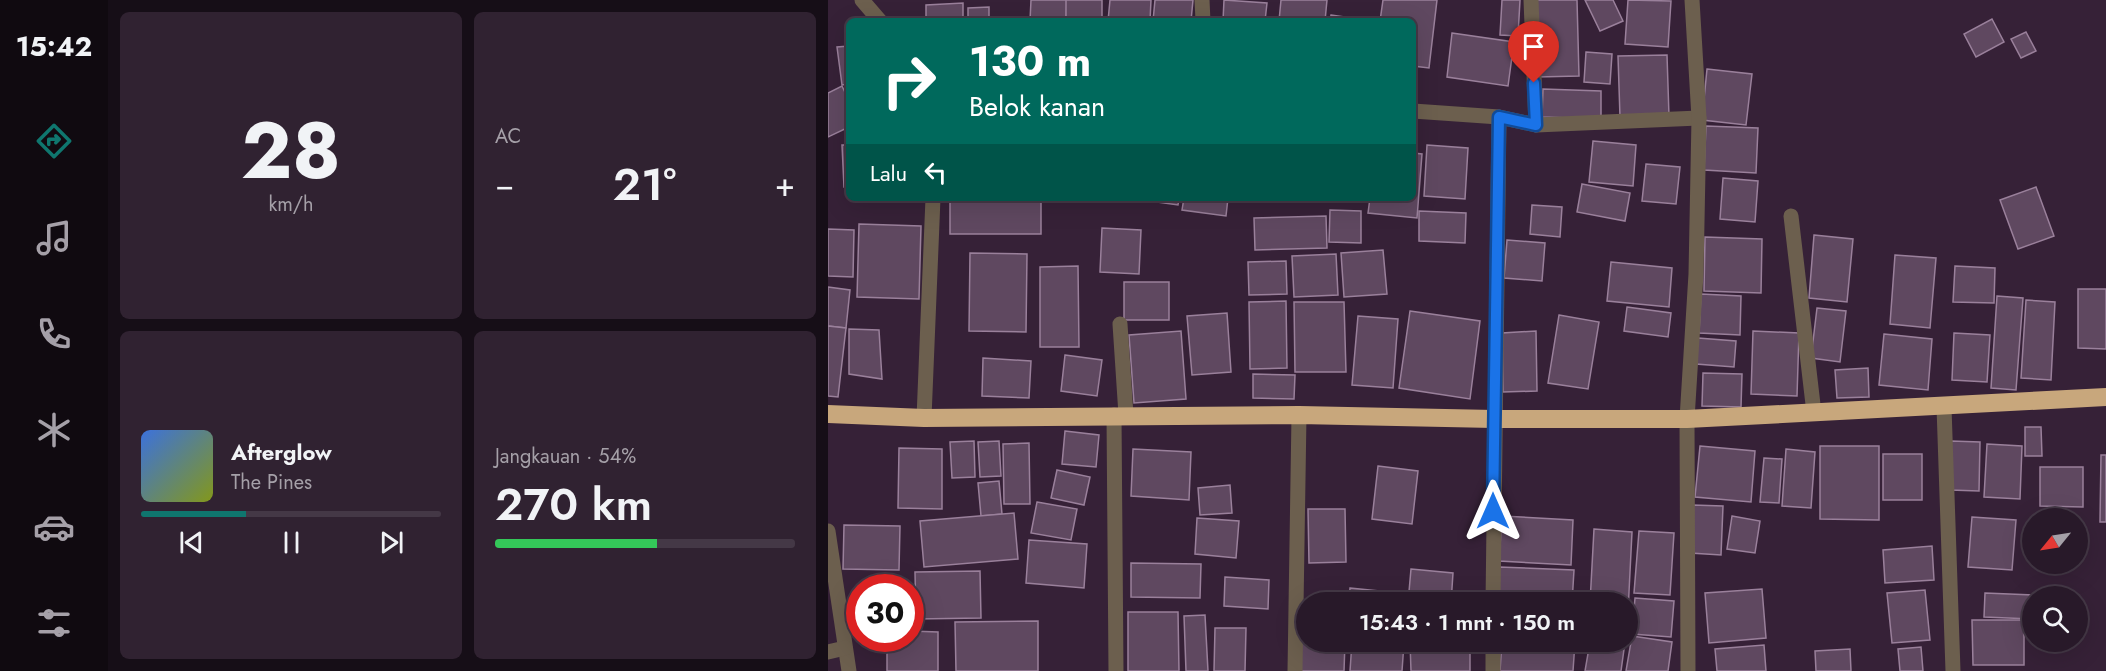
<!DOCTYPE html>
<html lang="id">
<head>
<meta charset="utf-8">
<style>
  body { margin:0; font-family:Jost,sans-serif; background:#302231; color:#f1f3f6; height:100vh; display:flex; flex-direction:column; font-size:22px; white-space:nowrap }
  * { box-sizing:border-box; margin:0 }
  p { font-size:20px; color:#a5a0a8 }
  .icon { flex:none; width:33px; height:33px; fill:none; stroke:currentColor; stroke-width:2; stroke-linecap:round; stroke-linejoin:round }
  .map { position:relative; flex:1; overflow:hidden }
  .drawer { display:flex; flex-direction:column; gap:12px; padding:12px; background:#160e17; width:720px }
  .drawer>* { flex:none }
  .banner { position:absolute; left:18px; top:18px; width:570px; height:183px; border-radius:9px; box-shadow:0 6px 24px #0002,0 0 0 2px #443846; background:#00695c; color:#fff; overflow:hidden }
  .needle { width:39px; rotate:240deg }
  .tools { position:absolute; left:1194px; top:508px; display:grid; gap:12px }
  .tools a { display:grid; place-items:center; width:66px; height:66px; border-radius:50%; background:#281929; box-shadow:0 6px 24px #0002,0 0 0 2px #443846; font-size:30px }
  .speed { position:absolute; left:18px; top:574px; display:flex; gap:12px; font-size:30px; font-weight:700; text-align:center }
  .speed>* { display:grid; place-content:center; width:78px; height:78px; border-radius:50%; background:#281929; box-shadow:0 6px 24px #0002,0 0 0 2px #443846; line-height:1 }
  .speed .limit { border:9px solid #d22; background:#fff; color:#111 }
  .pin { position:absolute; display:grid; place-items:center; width:51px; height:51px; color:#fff; margin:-62px -26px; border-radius:50% 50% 50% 0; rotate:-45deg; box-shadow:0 0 6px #0007 }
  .pin .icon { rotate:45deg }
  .me { position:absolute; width:66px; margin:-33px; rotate:0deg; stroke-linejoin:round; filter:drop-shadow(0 0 4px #0008) }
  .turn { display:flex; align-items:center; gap:21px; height:126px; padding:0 24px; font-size:27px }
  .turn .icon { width:78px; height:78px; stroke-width:2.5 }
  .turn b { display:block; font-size:42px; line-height:51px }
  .then { display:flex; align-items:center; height:57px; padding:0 24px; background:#0003; gap:12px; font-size:22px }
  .big { font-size:45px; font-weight:600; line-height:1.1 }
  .drawer .card { flex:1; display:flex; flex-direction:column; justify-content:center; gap:9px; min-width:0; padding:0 21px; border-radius:9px; background:#302231 }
  .drawer .dial { align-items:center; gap:0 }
  .dial b { font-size:78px; line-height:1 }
  .song { display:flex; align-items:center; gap:18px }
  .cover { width:72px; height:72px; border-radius:9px; background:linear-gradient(135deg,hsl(220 70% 55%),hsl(70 70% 35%)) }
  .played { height:6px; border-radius:3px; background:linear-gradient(90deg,#0f766e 35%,#443846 35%) }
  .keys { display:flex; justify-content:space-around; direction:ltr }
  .heat { display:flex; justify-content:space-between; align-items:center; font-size:33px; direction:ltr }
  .charge { height:9px; border-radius:4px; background:linear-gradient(90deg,#34c759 54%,#443846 0) }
  .drawer .tiles { flex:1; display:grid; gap:12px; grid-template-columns:repeat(2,1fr) }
  .trip { position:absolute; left:468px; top:592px; width:342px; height:60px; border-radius:30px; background:#281929; box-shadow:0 6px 24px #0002,0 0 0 2px #443846; font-weight:600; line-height:60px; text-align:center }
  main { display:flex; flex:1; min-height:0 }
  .tabs { display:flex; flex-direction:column; width:108px; justify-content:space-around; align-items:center; background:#100a10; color:#a5a0a8 }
  .tabs .icon { width:42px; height:42px }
  .tabs .on { color:#0f766e }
  .tabs b { font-size:27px; color:#f1f3f6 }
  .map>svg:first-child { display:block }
  .building { fill:#5f4860; stroke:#9a809b; stroke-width:1.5 }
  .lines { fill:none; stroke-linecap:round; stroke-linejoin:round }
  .street { stroke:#6c5f4e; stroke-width:15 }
  .highway { stroke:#c8a77c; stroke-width:18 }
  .route-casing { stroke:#114b97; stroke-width:15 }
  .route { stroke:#1a73e8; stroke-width:10 }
</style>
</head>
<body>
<main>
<nav class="tabs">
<b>15:42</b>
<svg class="icon on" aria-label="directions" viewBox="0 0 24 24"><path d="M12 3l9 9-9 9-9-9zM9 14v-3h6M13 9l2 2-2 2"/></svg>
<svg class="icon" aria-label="music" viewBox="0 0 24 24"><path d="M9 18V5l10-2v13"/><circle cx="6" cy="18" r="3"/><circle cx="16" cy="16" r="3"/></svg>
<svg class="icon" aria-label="phone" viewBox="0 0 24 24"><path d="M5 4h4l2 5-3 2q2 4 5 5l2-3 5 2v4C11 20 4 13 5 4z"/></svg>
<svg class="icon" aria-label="climate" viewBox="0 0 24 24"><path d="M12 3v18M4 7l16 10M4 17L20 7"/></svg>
<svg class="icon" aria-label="car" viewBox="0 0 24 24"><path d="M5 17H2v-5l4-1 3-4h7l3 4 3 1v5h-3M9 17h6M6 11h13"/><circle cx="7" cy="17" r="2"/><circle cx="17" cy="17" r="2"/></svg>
<svg class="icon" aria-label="filters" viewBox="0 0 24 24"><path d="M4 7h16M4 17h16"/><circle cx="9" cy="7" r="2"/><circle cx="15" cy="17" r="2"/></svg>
</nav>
<section class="drawer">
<div class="tiles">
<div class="card dial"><b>28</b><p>km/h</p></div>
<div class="card"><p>AC</p>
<div class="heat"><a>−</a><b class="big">21°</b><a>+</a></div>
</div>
<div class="card">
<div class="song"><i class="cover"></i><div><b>Afterglow</b><p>The Pines</p></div></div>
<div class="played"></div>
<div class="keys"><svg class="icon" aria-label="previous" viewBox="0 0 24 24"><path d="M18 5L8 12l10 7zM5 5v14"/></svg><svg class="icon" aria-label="pause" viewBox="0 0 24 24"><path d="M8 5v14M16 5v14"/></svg><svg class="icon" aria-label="next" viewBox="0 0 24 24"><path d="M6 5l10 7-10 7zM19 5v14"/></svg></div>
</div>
<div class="card"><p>Jangkauan · 54%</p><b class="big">270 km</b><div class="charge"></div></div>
</div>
</section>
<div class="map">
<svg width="1278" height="671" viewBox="0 0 1278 671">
  <rect width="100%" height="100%" fill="#362137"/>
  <g class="building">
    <polygon points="203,0 239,0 238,21 202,21"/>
    <rect x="238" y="0" width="36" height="21"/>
    <polygon points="282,0 323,0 322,21 280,21"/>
    <polygon points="327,0 365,0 363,21 325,21"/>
    <polygon points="396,0 439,3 437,21 395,21"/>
    <polygon points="453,0 499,0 497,21 451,21"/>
    <polygon points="555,0 609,0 601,68 585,66 585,21 552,21"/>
    <polygon points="674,0 692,0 690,36 672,35"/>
    <polygon points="707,0 749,0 751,76 709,77"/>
    <polygon points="757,0 785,0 795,21 772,31"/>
    <polygon points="800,0 843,1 840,47 797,44"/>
    <polygon points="135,3 135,21 98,21 98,5"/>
    <polygon points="161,7 161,21 140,21 140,8"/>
    <polygon points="503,15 544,21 502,21"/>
    <polygon points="1164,19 1176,42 1148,57 1136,34"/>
    <polygon points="1198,32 1208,51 1193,58 1183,39"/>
    <polygon points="624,33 686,42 680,86 619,77"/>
    <polygon points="21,46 21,84 14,85 9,47"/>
    <polygon points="758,52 784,54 782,84 756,82"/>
    <polygon points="839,55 841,116 792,117 790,56"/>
    <polygon points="879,69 924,74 918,125 874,120"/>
    <polygon points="585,74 589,75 586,104 585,104"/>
    <polygon points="14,86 21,101 21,127 0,137 0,93"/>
    <polygon points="715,89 773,91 773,119 714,117"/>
    <polygon points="878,126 930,128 928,173 876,170"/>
    <polygon points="765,141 808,145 805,186 761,182"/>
    <polygon points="14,145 21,145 21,187 16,187"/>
    <polygon points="599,145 640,148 637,199 596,196"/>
    <polygon points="585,153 594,154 589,218 540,213 542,198 585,198"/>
    <polygon points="818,164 852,167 848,204 814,201"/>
    <polygon points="895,178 930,181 927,222 892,219"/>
    <polygon points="754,184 802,193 797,221 749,212"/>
    <polygon points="1208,187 1226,236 1190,249 1172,200"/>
    <rect x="122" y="198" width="91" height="36"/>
    <polygon points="322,198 351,198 350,205 321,201"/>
    <polygon points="356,198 400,198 398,216 354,210"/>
    <polygon points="504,198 535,198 535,201"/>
    <polygon points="704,205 734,207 732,237 702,234"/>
    <polygon points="502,210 533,211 533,243 501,242"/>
    <polygon points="591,211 638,213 637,243 591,241"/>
    <polygon points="498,216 499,248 427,250 426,218"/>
    <polygon points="31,224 93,226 91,299 29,297"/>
    <polygon points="274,228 313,230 311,274 272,272"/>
    <polygon points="0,229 26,230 25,277 0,276"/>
    <polygon points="986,235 1025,239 1019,302 981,298"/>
    <polygon points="877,237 934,239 933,293 876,291"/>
    <polygon points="679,240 717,243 714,281 676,278"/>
    <polygon points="555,250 559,294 516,297 513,253"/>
    <polygon points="142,253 199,254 198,332 141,331"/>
    <polygon points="508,254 510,295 466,297 464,256"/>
    <polygon points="1067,255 1108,258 1102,328 1062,324"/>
    <polygon points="458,261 459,294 421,295 420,262"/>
    <polygon points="783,262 844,268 841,307 779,301"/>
    <polygon points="250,266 251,347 212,347 212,267"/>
    <polygon points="1127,266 1167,268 1166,303 1125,302"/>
    <rect x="296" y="282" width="45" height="38"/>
    <polygon points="0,287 22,290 18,328 0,326"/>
    <polygon points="1250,289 1278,289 1278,349 1250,348"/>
    <polygon points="873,294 913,296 912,335 871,333"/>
    <polygon points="1169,296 1195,298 1188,390 1163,388"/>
    <polygon points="1198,300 1227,302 1223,380 1193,378"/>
    <polygon points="458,301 459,368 422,369 421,302"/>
    <polygon points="466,302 516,302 518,372 467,372"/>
    <polygon points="799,307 843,313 840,337 796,331"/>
    <polygon points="989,308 1018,311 1012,362 983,358"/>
    <polygon points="582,311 652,321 642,399 571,388"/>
    <polygon points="399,313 403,372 364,375 359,316"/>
    <polygon points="731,315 771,322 760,389 720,383"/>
    <polygon points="530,316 570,319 565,388 524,385"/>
    <polygon points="0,326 18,328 10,397 0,396"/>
    <polygon points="21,329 51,330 54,379 21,374"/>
    <polygon points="353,331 358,399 306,403 301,335"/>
    <polygon points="708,331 709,391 675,392 674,333"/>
    <polygon points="925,331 971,333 969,396 923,394"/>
    <polygon points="1126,333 1162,335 1159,382 1124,380"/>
    <polygon points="1056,334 1104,339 1100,390 1051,385"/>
    <polygon points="870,338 908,341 906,367 868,364"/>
    <polygon points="237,355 274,360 269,396 233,391"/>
    <polygon points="155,358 203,361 201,398 154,396"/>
    <polygon points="1040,368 1041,397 1009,398 1007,370"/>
    <polygon points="875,373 914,374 913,407 874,406"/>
    <polygon points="425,374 467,375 466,399 425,398"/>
    <polygon points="1197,427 1213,427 1214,456 1197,456"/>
    <polygon points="237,431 271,435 268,467 234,464"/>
    <polygon points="146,441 147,477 124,478 122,442"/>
    <polygon points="171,441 173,476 152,477 150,442"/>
    <polygon points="1123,441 1152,442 1151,491 1122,490"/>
    <polygon points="201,443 202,504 176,504 175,444"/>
    <polygon points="1159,444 1194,446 1192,499 1156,497"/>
    <polygon points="872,446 927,451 923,502 867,497"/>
    <polygon points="992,446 1051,446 1051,520 992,519"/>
    <polygon points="71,448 114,449 114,509 70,508"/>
    <polygon points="305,449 363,452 361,500 303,496"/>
    <polygon points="958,449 987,452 983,508 954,506"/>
    <rect x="1055" y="454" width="39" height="46"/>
    <polygon points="1273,455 1278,455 1278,522 1272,522"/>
    <polygon points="936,458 954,459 951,503 932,502"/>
    <polygon points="550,466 590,471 584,524 544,519"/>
    <polygon points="1212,467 1255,467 1255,507 1212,506"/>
    <polygon points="229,470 262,477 256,505 223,498"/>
    <polygon points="171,481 174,514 153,516 150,483"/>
    <polygon points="402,485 404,513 372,515 370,488"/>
    <polygon points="209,502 249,509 243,540 203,533"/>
    <polygon points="864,505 895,506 893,555 862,553"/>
    <polygon points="480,509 517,509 518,562 481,563"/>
    <polygon points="186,513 190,559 96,567 92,521"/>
    <polygon points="674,516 745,520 743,565 671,561"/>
    <polygon points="904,516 932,521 927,553 899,549"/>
    <polygon points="1144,517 1188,520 1184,570 1140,567"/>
    <polygon points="369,518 411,521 408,558 367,554"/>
    <polygon points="16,525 72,526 71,570 15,569"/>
    <polygon points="766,529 804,532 800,612 800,603 762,603"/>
    <polygon points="811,531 846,533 842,595 806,593"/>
    <polygon points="201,540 259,544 256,588 198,583"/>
    <polygon points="1104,546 1106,580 1057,583 1055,550"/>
    <polygon points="303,563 373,564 372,598 303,597"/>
    <polygon points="671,567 746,570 744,603 670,603"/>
    <polygon points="583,569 625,573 623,603 580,603"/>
    <polygon points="152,571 153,618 88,619 87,572"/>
    <polygon points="397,577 441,580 440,609 396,606"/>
    <polygon points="522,588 551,591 550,603 521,603"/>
    <polygon points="934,589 938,638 881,643 877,593"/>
    <polygon points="1097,590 1102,640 1064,643 1059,593"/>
    <polygon points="1157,593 1205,595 1204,619 1156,617"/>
    <polygon points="807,598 846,601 843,637 804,634"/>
    <polygon points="300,612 350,612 351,671 300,671"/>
    <polygon points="377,615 380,671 358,671 356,616"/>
    <polygon points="474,620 478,620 478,642 517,642 516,671 471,671"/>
    <polygon points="1144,620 1196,620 1196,665 1145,665"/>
    <polygon points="210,621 210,671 128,671 127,622"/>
    <polygon points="387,628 418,628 417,671 386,671"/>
    <polygon points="82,631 110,632 110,671 59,671 59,639 82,639"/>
    <polygon points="804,636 844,642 840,671 798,671"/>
    <polygon points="524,642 576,643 574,671 522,671"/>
    <polygon points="582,642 642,642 642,671 583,671"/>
    <polygon points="674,642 747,642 745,671 672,671"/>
    <polygon points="762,642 797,642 793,671 757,671"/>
    <polygon points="936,645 938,671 889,671 887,649"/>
    <polygon points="1093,647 1095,671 1072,671 1070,649"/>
    <polygon points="1022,649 1023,671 988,671 987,651"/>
  </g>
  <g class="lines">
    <g class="street">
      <polyline points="34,0 52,21"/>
      <polyline points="374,0 375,21"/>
      <polyline points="703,0 708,125"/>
      <polyline points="585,111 671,117 708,125 871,118"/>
      <polyline points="963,216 986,413"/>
      <polyline points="292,324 298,415"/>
      <polyline points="1116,407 1125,671"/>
      <polyline points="286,415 288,671"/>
      <polyline points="96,418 105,198"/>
      <polyline points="0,531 21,671"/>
      <polyline points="665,603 671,117"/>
      <polyline points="0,652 17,648"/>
      <polyline points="467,671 471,415"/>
      <polyline points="665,671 665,642"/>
      <polyline points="860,671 859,419 868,274 871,118 864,0"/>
    </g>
    <polyline class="highway" points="0,414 96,418 471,415 666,419 859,419 1278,397"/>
  </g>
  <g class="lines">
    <defs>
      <polyline id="route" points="665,511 671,117 708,125 706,83"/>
    </defs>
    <use href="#route" class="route-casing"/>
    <use href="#route" class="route"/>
  </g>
</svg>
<div class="tools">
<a><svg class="needle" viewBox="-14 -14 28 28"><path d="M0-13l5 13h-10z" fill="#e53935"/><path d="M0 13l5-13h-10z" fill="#a5a0a8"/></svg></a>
<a><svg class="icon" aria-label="search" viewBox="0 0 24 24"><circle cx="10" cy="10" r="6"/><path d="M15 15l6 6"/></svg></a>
</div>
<div class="speed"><div class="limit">30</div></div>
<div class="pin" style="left:706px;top:83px;background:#d93025"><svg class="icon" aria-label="arrive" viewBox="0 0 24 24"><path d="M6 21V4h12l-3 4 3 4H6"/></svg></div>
<svg class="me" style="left:665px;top:511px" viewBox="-20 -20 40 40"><path d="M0-17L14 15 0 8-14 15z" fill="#1a73e8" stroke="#fff" stroke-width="4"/></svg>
<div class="trip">15:43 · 1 mnt · 150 m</div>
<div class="banner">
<div class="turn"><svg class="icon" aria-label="right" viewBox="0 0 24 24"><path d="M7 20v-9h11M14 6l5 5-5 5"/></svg><div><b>130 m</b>Belok kanan</div></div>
<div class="then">Lalu<svg class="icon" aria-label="left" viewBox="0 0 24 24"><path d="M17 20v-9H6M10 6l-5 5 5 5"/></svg></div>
</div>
</div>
</main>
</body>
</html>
